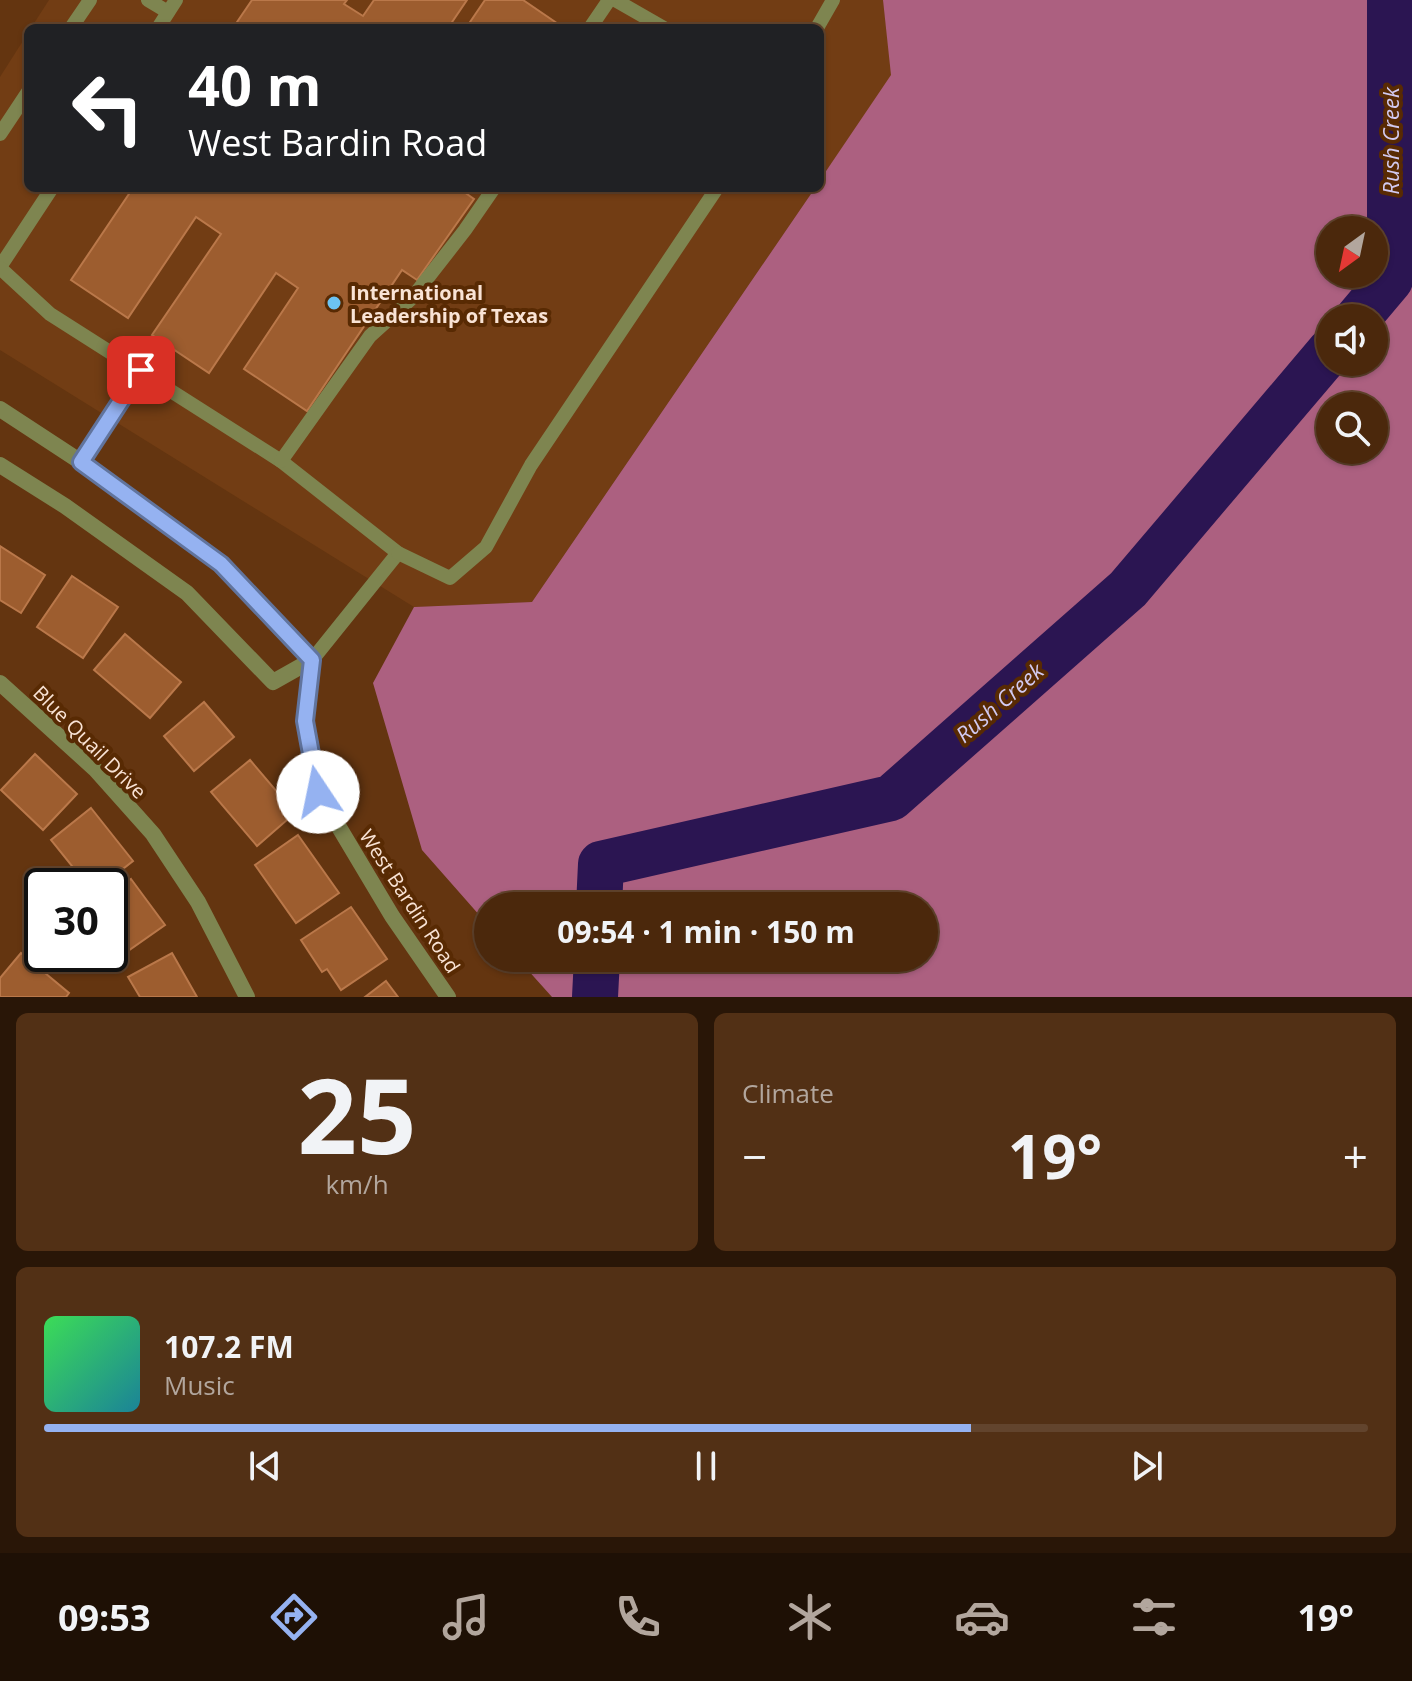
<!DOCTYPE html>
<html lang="en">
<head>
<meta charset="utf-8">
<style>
  body { margin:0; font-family:"Open Sans",sans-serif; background:#523015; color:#f1f3f6; height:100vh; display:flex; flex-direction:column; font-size:30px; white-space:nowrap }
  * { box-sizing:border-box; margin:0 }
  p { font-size:26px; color:#b2a69d }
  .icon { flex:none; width:44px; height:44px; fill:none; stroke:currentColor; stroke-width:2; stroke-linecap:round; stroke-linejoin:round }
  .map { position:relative; height:997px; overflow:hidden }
  .drawer { display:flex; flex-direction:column; gap:16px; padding:16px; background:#291607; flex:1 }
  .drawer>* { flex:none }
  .banner { position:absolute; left:24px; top:24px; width:800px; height:168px; border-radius:12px; box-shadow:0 2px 6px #0004,0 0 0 2px #62442d; background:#202124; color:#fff; overflow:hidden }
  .needle { width:52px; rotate:213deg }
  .fabs { position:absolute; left:1316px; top:216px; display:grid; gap:16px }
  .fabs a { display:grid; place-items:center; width:72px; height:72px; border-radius:50%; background:#4b280c; box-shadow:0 2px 6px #0004,0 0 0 2px #62442d; font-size:40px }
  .speed { position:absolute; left:24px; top:868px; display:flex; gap:16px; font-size:40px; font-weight:700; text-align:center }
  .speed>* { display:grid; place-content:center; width:104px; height:104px; border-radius:50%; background:#4b280c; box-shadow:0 2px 6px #0004,0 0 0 2px #62442d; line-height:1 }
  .speed .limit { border:4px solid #111; border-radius:12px; background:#fff; color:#111 }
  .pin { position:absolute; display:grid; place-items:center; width:68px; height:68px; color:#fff; margin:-34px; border-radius:16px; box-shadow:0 4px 12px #0006 }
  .me { position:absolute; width:88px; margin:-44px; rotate:349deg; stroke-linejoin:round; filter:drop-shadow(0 0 6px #0008) }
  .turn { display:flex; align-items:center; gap:28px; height:168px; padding:0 32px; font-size:36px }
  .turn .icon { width:104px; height:104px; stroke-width:2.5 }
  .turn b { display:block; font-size:56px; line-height:68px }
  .big { font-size:60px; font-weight:700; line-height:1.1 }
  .drawer .card { flex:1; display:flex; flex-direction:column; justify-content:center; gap:12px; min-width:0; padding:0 28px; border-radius:12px; background:#523015 }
  .drawer .dial { align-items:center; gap:0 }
  .dial b { font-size:104px; line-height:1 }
  .song { display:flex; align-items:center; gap:24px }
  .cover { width:96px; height:96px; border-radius:12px; background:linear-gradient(135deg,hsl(130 70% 55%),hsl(190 70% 35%)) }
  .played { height:8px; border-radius:4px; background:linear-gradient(90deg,#95b2f1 70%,#62442d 70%) }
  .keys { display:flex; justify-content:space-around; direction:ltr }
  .heat { display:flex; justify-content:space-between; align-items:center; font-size:44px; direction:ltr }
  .drawer .tiles { flex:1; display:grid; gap:16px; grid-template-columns:1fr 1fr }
  .card:last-child { grid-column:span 2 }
  .trip { position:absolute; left:474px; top:892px; width:464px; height:80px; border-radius:40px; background:#4b280c; box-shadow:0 2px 6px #0004,0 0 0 2px #62442d; font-weight:700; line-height:80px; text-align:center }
  .tabs { display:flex; height:128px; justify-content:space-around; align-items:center; background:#1e1005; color:#b2a69d }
  .tabs .icon { width:56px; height:56px }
  .tabs .on { color:#95b2f1 }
  .tabs b { font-size:36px; color:#f1f3f6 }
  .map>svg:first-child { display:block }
  .built { fill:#723d14 }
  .forest { fill:#ac6080; fill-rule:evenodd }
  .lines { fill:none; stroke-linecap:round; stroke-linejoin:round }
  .river { stroke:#2b1552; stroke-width:46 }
  .building { fill:#9d5d2f; stroke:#ba784a; stroke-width:2 }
  .lane { stroke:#7e8550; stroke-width:14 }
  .street { stroke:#7e8550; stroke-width:16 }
  .route-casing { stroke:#61749d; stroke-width:20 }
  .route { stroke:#95b2f1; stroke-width:14 }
  .poi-dot { fill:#6cc3f2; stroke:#582a03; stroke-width:3 }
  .labels { text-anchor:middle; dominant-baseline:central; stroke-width:8; stroke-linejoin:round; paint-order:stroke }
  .poi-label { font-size:20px; font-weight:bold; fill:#f9e3d5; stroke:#582a03; text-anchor:start }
  .street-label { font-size:20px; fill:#f9e3d5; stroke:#582a03 }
  .water-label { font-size:22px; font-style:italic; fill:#d2caf1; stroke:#582a03 }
</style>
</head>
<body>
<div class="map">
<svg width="1412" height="997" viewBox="0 0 1412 997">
  <rect width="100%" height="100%" fill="#643510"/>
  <g class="built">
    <polygon points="49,0 883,0 892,75 820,180 820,28 31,28"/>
    <polygon points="28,33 28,188 815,188 532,602 414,607 0,350 0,77"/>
  </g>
  <path class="forest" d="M883,0H1412V997H552L517,958H924V906H488V925L422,850L373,683L414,607L532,602L815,188H820V180L891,75ZM1330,230H1374V274H1330ZM1330,318H1374V362H1330ZM1330,406H1374V450H1330Z"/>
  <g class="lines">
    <g class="river">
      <polyline points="1358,318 1390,280 1390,0"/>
      <polyline points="599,906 601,864 891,798 1128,589 1330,351"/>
      <polyline points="595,997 597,958"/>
    </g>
  </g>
  <g class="building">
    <polygon points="252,0 347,0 344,4 363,16 374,0 467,0 448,28 233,28"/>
    <polygon points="485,0 523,0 564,28 466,28"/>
    <polygon points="133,188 461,188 460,189 474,199 417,280 402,270 307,411 244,369 298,288 276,273 209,373 152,335 221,234 196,217 128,318 71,280"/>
    <polygon points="0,546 45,575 21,613 0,600"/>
    <polygon points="72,576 118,607 83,658 37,627"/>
    <polygon points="125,634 181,682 150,718 94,670"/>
    <polygon points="204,702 234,737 194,771 164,736"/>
    <polygon points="35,754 77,794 43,830 1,790"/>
    <polygon points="250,760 295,813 257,846 211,792"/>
    <polygon points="91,808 133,861 101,886 88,886 51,840"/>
    <polygon points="298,835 339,893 296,923 255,865"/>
    <polygon points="131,879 165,925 125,953 110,932 110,894"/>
    <polygon points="351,907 387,959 341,990 327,969 322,972 301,940"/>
    <polygon points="21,953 69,993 66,997 0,997 0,978"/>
    <polygon points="172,953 197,997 140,997 128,977"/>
    <polygon points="386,981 398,997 365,997"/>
  </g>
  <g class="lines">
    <g class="lane">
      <polyline points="148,0 168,12"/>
      <polyline points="615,0 664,28"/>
      <polyline points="71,28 90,0"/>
      <polyline points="158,28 176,0"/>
      <polyline points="590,28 609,0"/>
      <polyline points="817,28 833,0"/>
      <polyline points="0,134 28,92"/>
      <polyline points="0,267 52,188"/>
      <polyline points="0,268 50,314 281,461 398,553 312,660"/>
      <polyline points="281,461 370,336 412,298 465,230 494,188"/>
      <polyline points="81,462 141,370"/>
      <polyline points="398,553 450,578 486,547 531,465 717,188"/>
    </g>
    <g class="street">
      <polyline points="0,409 81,462 221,564 312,660 305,721 318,792 392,916 448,997"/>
      <polyline points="0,465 65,506 187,593 273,682 312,660"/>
      <polyline points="0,683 95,769 153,834 198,902 247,997"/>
    </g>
  </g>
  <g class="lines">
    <defs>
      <polyline id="route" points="141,370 81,462 221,564 312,660 305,721 318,792"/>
    </defs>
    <use href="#route" class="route-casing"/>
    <use href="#route" class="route"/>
  </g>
  <circle class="poi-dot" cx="334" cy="303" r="8"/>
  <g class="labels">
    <g class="poi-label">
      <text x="350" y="292">International<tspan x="350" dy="23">Leadership of Texas</tspan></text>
    </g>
    <g class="street-label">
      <text transform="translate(90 742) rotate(45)">Blue Quail Drive</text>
      <text transform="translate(410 901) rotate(57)">West Bardin Road</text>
    </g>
    <g class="water-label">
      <text transform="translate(1390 141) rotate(-90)">Rush Creek</text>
      <text transform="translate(999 702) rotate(-41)">Rush Creek</text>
    </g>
  </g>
</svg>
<div class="fabs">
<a><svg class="needle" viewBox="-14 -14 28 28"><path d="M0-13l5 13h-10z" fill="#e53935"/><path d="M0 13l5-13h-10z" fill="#b2a69d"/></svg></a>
<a><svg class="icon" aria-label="sound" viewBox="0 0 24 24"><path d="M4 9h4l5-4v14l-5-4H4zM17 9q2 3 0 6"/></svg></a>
<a><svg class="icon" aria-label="search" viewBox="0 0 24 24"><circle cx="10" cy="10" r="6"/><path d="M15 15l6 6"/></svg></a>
</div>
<div class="speed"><div class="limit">30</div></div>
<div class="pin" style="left:141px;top:370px;background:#d93025"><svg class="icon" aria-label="arrive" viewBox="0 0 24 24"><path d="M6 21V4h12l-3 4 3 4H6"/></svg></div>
<svg class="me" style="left:318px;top:792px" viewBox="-20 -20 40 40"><circle r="19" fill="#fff"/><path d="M0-13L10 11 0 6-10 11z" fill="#95b2f1"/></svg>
<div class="trip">09:54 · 1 min · 150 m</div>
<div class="banner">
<div class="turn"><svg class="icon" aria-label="left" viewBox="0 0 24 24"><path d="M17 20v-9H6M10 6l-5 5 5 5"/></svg><div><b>40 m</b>West Bardin Road</div></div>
</div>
</div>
<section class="drawer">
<div class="tiles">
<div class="card dial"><b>25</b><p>km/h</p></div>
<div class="card"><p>Climate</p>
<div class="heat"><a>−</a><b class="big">19°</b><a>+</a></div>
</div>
<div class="card">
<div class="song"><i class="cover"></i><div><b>107.2 FM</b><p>Music</p></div></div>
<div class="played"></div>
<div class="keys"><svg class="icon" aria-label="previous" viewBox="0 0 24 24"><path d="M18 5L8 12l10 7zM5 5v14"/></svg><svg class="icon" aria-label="pause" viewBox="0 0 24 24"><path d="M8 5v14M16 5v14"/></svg><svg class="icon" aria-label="next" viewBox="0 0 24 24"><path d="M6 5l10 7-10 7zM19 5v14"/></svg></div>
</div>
</div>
</section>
<nav class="tabs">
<b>09:53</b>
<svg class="icon on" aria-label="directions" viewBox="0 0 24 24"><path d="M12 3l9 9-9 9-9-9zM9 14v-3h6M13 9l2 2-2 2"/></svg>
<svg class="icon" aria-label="music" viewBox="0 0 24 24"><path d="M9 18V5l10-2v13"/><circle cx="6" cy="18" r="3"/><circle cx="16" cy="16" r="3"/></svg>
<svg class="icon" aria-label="phone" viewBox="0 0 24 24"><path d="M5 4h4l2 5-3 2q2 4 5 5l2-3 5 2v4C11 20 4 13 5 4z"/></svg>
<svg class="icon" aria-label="climate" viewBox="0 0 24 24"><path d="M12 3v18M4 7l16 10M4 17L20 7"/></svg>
<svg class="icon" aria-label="car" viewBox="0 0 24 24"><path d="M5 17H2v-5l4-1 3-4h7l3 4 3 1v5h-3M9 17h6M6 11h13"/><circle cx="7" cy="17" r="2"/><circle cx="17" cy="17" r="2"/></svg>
<svg class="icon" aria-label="filters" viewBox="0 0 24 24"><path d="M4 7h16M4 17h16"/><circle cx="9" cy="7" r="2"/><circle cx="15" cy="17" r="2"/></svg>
<b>19°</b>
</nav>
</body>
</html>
